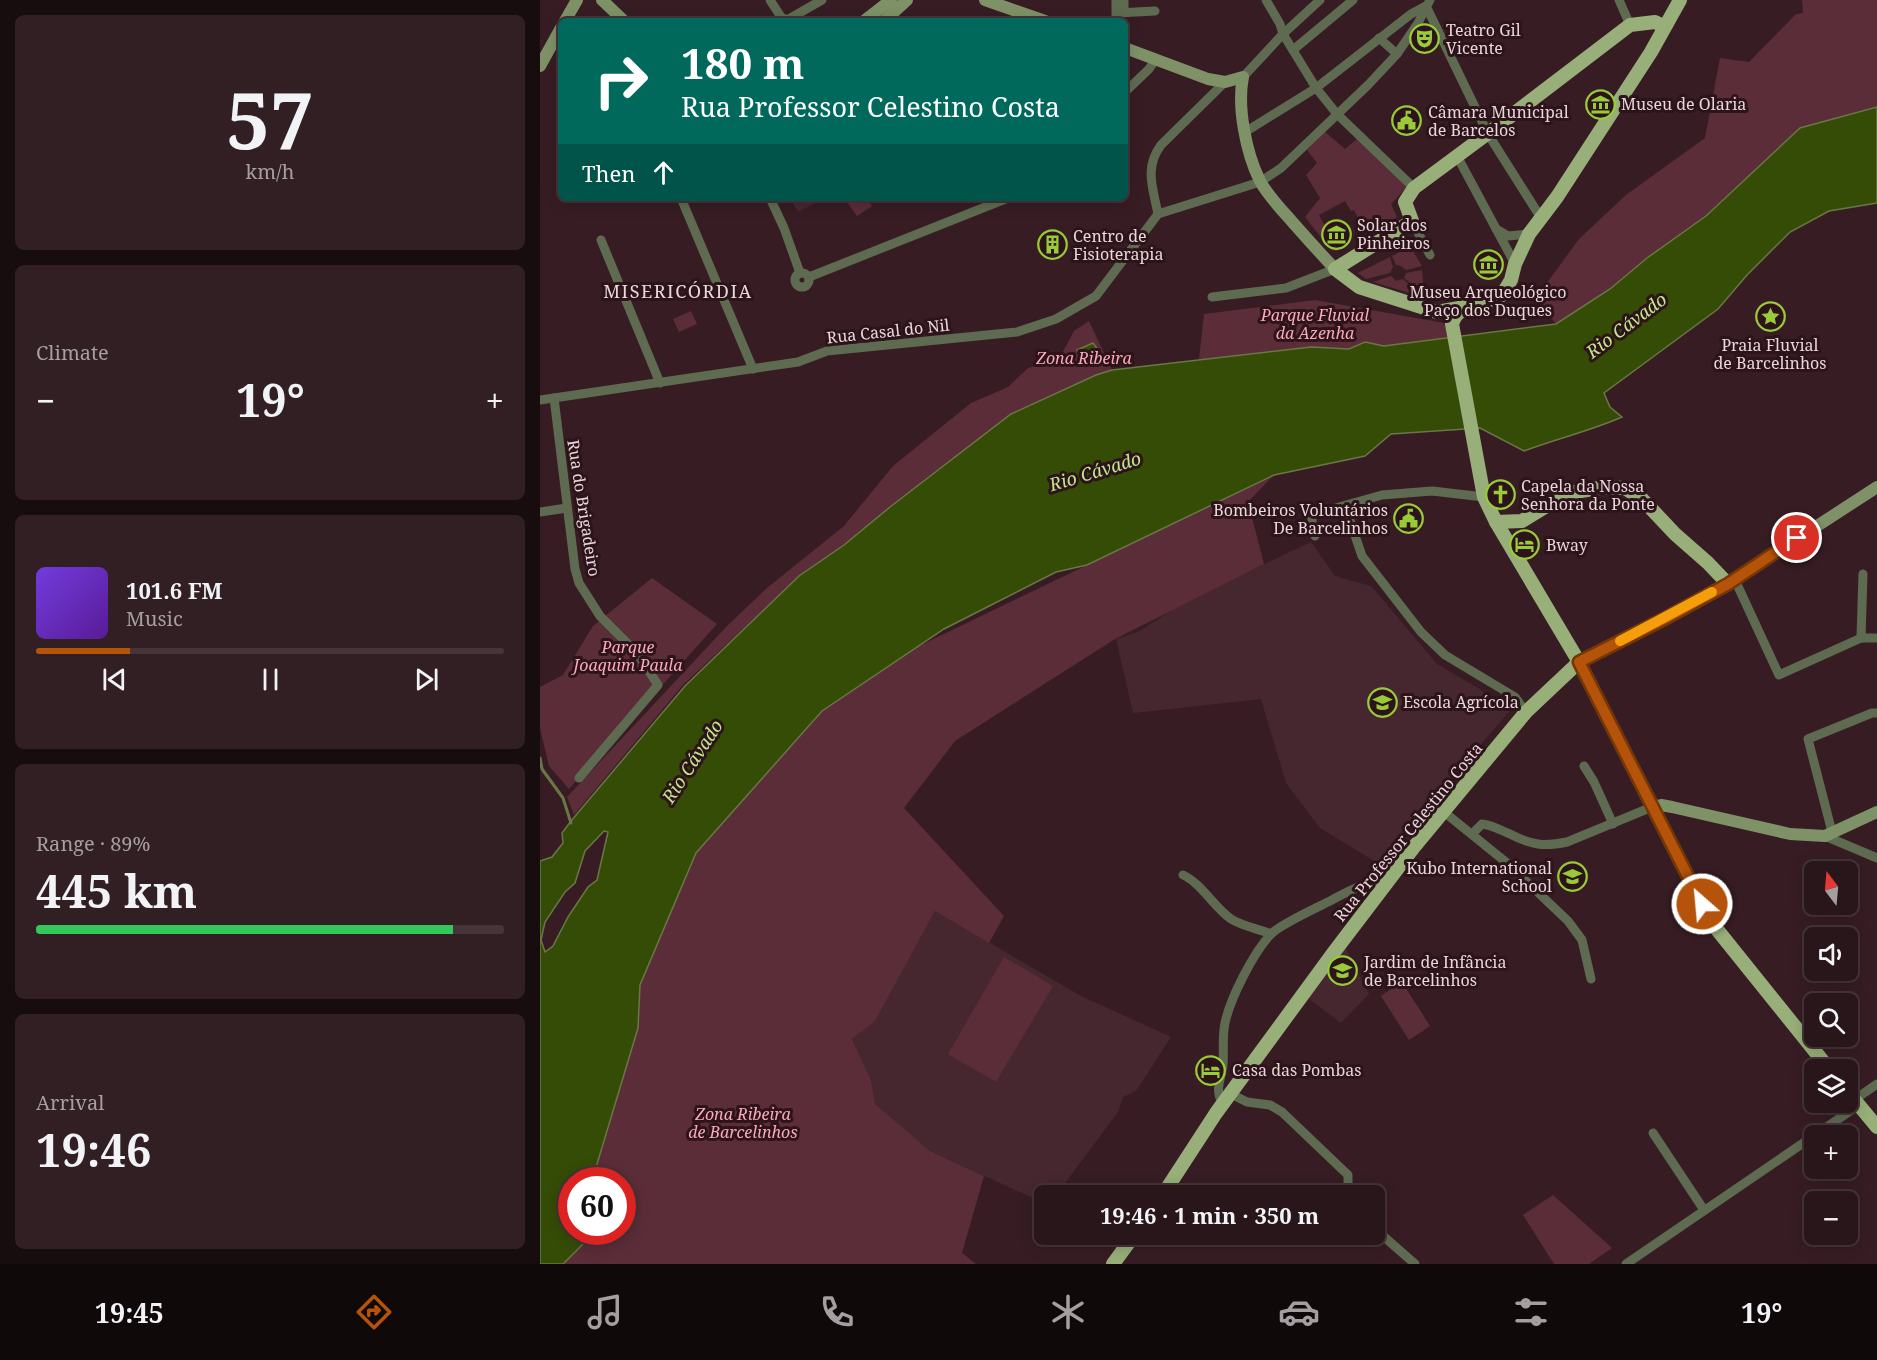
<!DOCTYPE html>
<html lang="en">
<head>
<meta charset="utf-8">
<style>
  body { margin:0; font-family:"Noto Serif",serif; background:#311f23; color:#f1f3f6; height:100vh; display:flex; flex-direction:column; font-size:22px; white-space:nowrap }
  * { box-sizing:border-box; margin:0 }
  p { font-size:20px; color:#a59fa2 }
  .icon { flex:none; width:33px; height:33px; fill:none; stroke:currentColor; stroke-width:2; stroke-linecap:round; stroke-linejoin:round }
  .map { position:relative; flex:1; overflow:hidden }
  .side { display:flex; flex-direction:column; gap:15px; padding:15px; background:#170c0e; width:540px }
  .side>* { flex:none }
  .hud { position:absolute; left:18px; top:18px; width:570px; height:183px; border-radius:9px; box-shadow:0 3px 15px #0003,0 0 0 2px #453539; background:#00695c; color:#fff; overflow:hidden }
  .needle { width:39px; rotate:344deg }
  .tools { position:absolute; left:1264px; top:861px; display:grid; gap:12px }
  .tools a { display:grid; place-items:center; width:54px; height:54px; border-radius:9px; background:#29161a; box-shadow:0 3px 15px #0003,0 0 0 2px #453539; font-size:30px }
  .speed { position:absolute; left:18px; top:1167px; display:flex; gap:12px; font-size:30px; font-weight:700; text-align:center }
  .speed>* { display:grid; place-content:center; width:78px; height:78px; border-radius:50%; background:#29161a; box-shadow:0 3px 15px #0003,0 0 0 2px #453539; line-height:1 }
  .speed .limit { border:9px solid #d22; background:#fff; color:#111 }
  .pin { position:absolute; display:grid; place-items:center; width:51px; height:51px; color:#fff; margin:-26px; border:3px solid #fff; border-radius:50%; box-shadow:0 2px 6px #0007 }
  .me { position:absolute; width:66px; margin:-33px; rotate:333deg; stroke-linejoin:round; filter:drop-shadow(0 0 4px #0008) }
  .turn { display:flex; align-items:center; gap:21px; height:126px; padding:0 24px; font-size:27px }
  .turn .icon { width:78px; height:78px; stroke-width:2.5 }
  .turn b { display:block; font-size:42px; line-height:51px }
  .then { display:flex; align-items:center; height:57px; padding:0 24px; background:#0003; gap:12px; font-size:22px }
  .big { font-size:45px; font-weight:700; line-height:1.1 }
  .side .tile { flex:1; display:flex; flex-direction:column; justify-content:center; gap:9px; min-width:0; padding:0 21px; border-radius:9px; background:#311f23 }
  .side .dial { align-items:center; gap:0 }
  .dial b { font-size:78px; line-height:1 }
  .song { display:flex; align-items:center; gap:18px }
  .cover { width:72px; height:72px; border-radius:9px; background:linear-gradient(135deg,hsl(260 70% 55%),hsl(270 70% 35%)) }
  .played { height:6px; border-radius:3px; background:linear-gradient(90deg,#b45309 20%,#453539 20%) }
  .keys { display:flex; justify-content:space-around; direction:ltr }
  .heat { display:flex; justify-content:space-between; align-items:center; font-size:33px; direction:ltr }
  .charge { height:9px; border-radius:4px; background:linear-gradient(90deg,#34c759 89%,#453539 0) }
  .trip { position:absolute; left:494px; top:1185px; width:351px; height:60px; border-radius:9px; background:#29161a; box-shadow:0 3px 15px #0003,0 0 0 2px #453539; font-weight:700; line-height:60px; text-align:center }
  .tab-bar { display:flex; height:96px; justify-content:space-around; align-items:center; background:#10090a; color:#a59fa2 }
  .tab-bar .icon { width:42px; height:42px }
  .tab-bar .active { color:#b45309 }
  .tab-bar b { font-size:27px; color:#f1f3f6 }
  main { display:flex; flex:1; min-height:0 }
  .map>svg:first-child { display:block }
  .built { fill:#47272f }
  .green { fill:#5b2d38 }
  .water { fill:#354c07; stroke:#6b7646; stroke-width:1.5; fill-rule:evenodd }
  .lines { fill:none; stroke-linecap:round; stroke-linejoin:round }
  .stream { stroke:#6b7646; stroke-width:3 }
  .street { stroke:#5f6b51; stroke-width:9 }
  .secondary { stroke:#7f9267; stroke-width:12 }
  .primary { stroke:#98af79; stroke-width:14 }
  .route-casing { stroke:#753606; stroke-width:15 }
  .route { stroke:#b45309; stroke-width:10 }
  .slow { stroke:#f59e0b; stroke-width:10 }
  .labels { text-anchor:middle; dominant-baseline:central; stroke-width:6; stroke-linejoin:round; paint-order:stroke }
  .poi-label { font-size:16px; fill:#e9d7da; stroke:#2c141a; text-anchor:start }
  .park-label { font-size:16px; font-style:italic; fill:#fba8b9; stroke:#2c141a }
  .street-label { font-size:16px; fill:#e9d7da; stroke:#2c141a }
  .neighbourhood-label { font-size:18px; letter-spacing:1.5px; fill:#e9d7da; stroke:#2c141a }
  .water-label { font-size:18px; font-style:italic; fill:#c2e88d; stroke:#2c141a }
</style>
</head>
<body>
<main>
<section class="side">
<div class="tile dial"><b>57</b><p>km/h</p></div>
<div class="tile"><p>Climate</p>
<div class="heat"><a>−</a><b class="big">19°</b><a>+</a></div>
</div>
<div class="tile">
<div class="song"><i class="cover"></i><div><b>101.6 FM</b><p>Music</p></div></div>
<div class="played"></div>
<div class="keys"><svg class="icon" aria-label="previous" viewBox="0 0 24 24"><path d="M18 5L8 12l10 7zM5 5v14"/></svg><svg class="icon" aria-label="pause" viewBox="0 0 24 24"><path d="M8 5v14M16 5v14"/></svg><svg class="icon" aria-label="next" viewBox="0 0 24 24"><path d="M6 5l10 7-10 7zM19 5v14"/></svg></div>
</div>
<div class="tile"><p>Range · 89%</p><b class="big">445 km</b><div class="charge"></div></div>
<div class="tile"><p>Arrival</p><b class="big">19:46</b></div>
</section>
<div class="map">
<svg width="1337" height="1264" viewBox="0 0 1337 1264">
  <rect width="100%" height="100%" fill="#371d23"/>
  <g class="built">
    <polygon points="249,198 283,198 259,212"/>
    <polygon points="771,542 795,576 831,586 897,664 972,708 839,864 780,828 746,783 721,699 593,713 576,639 600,631 641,604"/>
    <polygon points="395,911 541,996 631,1037 596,1091 583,1097 578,1112 516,1195 504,1196 504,1203 390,1151 338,1111 335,1104 331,1080 312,1039 335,1020"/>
    <polygon points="805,947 829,994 801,1023 768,998"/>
  </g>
  <g class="green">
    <polygon points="1262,0 1337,0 1337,107 1260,128 1166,216 1107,258 1070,289 1016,324 996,298 1039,239 1086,195 1165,138 1180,58 1209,62 1256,14 1263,13"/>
    <polygon points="785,132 805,149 818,138 868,186 851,204 857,217 838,228 835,219 824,223 821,217 818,218 814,210 811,211 805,201 779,215 798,251 791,250 765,217 780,198 766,175 777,163 767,150"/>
    <polygon points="304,198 326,198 332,206 317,216"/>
    <polygon points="867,248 871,248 882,266 866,270 861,266 856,265 852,256"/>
    <polygon points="850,257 853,267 850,273 826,279 818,273"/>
    <polygon points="882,270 884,293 864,278 866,273"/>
    <polygon points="851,276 856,281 863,279 881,295 876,295 833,282"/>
    <polygon points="775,300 904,323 910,338 843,346 825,342 809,349 771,347 659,360 664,314"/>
    <polygon points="151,311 157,324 139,332 133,319"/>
    <polygon points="549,321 572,370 556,375 471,414 350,507 304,545 259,576 143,685 34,815 27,797 187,626 227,588 304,526 353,466 431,403 468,387 488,368 519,359 534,331"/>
    <polygon points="734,475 708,502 724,564 575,639 415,741 364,808 464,916 449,943 395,911 335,1021 312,1039 331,1080 335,1104 390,1151 444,1176 422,1253 436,1264 0,1264 32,1232 82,1232 82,1180 50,1180 100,985 156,853 267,700"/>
    <polygon points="112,578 177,624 29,789 9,766 0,728 0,687 23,675 53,626"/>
    <polygon points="464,957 513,986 456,1082 408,1054"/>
    <polygon points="862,982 890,1026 869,1040 841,996"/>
    <polygon points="1013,1195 1072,1248 1049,1264 1014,1264 983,1215"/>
  </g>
  <g class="water">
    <path d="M1337,107V203L1289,211L1250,232L1207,275L1178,309L1064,393L1070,407L1082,417C1050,431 1016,439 984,451L940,428L851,434L825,456L734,475L547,565L516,572L404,629L282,711L156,853L100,985L98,1028L57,1164L58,1180H32V1232H55L23,1264H0V861L12,857L23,843L22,833L31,821L145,686L259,576L304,545L350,507L471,414L556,375L572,370L771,347L809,349L825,342L844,346L1016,324L1070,289L1107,258L1166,216L1260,128ZM64,831L68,832L57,880L48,887L28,917L13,946L5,952L1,940L5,922L25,892L35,883L45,851Z"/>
    <polygon points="553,343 561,354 541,365 537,350"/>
  </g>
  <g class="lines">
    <polyline class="stream" points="0,758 2,769 23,798 31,823"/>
    <g class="street">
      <polyline points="230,0 241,17 247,20 282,0"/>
      <polyline points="584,0 584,12"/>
      <polyline points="726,0 740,24 743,34 776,88 797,114 874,188"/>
      <polyline points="1079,0 1090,25"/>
      <polyline points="886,6 948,134 1001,218"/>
      <polyline points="577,13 615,11"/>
      <polyline points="576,21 576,0"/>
      <polyline points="839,38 857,54"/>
      <polyline points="753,50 813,0"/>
      <polyline points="703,77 743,34 780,0"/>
      <polyline points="585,92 609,69 616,59"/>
      <polyline points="705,132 776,88 871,14 886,6"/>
      <polyline points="917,156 975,264"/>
      <polyline points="141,198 213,369"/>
      <polyline points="230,198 244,228 260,273"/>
      <polyline points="618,214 720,182 741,168 828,85 857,54 878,23 890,0"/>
      <path d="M618,214C613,188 604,168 621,145L685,82"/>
      <polyline points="872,221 890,255"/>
      <polyline points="956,229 968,236 989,234"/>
      <polyline points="61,240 120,383"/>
      <circle cx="262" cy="280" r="7"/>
      <polyline points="269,277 468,198"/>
      <polyline points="672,297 746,288 795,269"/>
      <polyline points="14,398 35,569 39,583 60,616 97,653 118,685 39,778"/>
      <polyline points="0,400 258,362 287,351 477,332 516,319 556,296 618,214"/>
      <polyline points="805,506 822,556 881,632 905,655 975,697 986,712"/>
      <polyline points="0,512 27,508"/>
      <polyline points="775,536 771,515 842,495 892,491 944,497"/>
      <polyline points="1323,574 1321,638 1337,638"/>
      <polyline points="1195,580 1239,675 1321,638"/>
      <polyline points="1044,766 1054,782 1073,824"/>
      <polyline points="904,812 967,863 1028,921 1042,940 1051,979"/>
      <polyline points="1292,832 1268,739 1332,713 1337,713"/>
      <path d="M932,834L942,824C952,825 960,830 970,834C991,845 1004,847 1027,842L1112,807"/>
      <polyline points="1285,836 1337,858"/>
      <path d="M643,875C661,883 674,907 691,919C702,926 719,929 731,934"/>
      <polyline points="691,1094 707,1102 730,1105 742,1112 808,1175 808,1196"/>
      <polyline points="1314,1100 1337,1084"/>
      <path d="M683,1104C674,1090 681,1080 683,1065C684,1051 682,1037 685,1023C690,999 713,953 731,934C741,924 776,908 790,901C807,892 827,880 846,883"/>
      <polyline points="1113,1133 1164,1210"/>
      <polyline points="834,1228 875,1264"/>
      <polyline points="1086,1264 1319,1105"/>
    </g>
    <g class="secondary">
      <polyline points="62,0 84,21"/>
      <polyline points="445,0 505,21"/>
      <polyline points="25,21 37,0"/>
      <polyline points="324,21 351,0"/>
      <polyline points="344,21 367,0"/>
      <path d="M585,48L668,79L685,82L703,77C697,107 706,153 720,181C727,194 738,206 748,217C764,235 779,252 795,269"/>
      <polyline points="0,66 21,28"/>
      <polyline points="1188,584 1337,487"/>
      <polyline points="1112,807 1121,805 1132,807 1250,834 1285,836 1337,812"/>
    </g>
    <g class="primary">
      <polyline points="1125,27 1115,22 1090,25 955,128 874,188 865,202 872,221 795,269 819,287 897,312 930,306 955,299 962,295 971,280 975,264 989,234 1017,197 1111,52 1140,0"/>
      <path d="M927,308C918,312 915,315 912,324L944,497L956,522L1039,662L1171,922L1290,1070"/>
      <polyline points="1308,1092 1337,1127"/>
      <polyline points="622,1196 676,1113 794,952 874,847 986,712 1039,662 1124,619 1188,584 1168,563 1135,534 1102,499 1085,488 1066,487 1028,493 982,521 956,522"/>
      <polyline points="573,1264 595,1234"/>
    </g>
  </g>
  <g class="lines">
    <defs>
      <polyline id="route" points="1162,904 1039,662 1124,619 1188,584 1257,538"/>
    </defs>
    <use href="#route" class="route-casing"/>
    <use href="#route" class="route"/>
    <polyline class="slow" points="1080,641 1172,592"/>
  </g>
  <defs>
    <symbol id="theatre-ring" viewBox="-11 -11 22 22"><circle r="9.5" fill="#2c141a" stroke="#98cb37" stroke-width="1.5"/><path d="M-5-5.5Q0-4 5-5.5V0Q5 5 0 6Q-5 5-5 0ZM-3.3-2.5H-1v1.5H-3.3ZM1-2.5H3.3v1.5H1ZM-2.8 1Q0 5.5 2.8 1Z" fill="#98cb37"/></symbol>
    <symbol id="museum-ring" viewBox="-11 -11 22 22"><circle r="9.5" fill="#2c141a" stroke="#98cb37" stroke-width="1.5"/><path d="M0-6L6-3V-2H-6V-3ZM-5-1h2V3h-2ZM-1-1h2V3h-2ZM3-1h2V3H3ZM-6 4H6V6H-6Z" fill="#98cb37"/></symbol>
    <symbol id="civic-ring" viewBox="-11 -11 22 22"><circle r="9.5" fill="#2c141a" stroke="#98cb37" stroke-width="1.5"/><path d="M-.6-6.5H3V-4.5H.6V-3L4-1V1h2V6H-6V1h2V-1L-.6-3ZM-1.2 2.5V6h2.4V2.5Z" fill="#98cb37"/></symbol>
    <symbol id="building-ring" viewBox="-11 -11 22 22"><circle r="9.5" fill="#2c141a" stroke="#98cb37" stroke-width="1.5"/><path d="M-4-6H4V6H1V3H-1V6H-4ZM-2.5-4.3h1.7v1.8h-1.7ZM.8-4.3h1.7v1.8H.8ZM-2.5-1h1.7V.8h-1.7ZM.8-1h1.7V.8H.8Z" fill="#98cb37"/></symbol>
    <symbol id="sight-ring" viewBox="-11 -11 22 22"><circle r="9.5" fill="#2c141a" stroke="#98cb37" stroke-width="1.5"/><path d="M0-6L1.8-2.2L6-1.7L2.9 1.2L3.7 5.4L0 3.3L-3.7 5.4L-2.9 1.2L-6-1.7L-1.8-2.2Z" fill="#98cb37"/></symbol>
    <symbol id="church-ring" viewBox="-11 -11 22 22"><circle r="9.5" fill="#2c141a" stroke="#98cb37" stroke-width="1.5"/><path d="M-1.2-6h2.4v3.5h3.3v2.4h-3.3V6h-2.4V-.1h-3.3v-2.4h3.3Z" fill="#98cb37"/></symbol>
    <symbol id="hotel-ring" viewBox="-11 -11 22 22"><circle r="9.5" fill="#2c141a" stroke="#98cb37" stroke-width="1.5"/><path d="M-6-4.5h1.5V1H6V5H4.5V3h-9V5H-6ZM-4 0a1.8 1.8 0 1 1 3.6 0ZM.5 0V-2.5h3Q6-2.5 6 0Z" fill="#98cb37"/></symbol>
    <symbol id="school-ring" viewBox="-11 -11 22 22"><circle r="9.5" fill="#2c141a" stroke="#98cb37" stroke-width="1.5"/><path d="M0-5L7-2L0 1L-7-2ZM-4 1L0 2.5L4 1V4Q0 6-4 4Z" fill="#98cb37"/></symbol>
  </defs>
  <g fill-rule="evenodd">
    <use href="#theatre-ring" x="868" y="22" width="33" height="33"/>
    <use href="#museum-ring" x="1044" y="88" width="33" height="33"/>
    <use href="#civic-ring" x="850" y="104" width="33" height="33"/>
    <use href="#museum-ring" x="780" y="218" width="33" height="33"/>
    <use href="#building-ring" x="496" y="228" width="33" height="33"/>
    <use href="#museum-ring" x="932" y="248" width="33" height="33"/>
    <use href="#sight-ring" x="1214" y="300" width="33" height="33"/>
    <use href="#church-ring" x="944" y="478" width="33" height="33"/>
    <use href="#civic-ring" x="852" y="502" width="33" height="33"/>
    <use href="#hotel-ring" x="968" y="528" width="33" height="33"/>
    <use href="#school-ring" x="826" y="686" width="33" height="33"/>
    <use href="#school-ring" x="1016" y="860" width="33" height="33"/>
    <use href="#school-ring" x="786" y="954" width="33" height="33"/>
    <use href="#hotel-ring" x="654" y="1054" width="33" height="33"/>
  </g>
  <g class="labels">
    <g class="poi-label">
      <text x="906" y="30">Teatro Gil<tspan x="906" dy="18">Vicente</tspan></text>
      <text x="1081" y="104">Museu de Olaria</text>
      <text x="888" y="112">Câmara Municipal<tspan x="888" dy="18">de Barcelos</tspan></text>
      <text x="817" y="225">Solar dos<tspan x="817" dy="18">Pinheiros</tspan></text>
      <text x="533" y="236">Centro de<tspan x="533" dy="18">Fisioterapia</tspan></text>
      <text x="948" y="292" text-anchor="middle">Museu Arqueológico<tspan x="948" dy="18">Paço dos Duques</tspan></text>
      <text x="1230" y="345" text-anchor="middle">Praia Fluvial<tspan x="1230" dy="18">de Barcelinhos</tspan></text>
      <text x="981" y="486">Capela da Nossa<tspan x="981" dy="18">Senhora da Ponte</tspan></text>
      <text x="848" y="510" text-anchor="end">Bombeiros Voluntários<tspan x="848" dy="18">De Barcelinhos</tspan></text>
      <text x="1006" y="545">Bway</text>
      <text x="863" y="702">Escola Agrícola</text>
      <text x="1012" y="868" text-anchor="end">Kubo International<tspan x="1012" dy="18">School</tspan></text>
      <text x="824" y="962">Jardim de Infância<tspan x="824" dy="18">de Barcelinhos</tspan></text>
      <text x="692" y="1070">Casa das Pombas</text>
    </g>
    <g class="park-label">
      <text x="775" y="315">Parque Fluvial<tspan x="775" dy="18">da Azenha</tspan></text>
      <text x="544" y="358">Zona Ribeira</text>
      <text x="88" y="647">Parque<tspan x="88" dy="18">Joaquim Paula</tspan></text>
      <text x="203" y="1114">Zona Ribeira<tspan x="203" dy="18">de Barcelinhos</tspan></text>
    </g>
    <g class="street-label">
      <text transform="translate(348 331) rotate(-6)">Rua Casal do Nil</text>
      <text transform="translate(44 508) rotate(81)">Rua do Brigadeiro</text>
      <text transform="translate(868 832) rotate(-51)">Rua Professor Celestino Costa</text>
    </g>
    <g class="neighbourhood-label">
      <text x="138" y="291">MISERICÓRDIA</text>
    </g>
    <g class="water-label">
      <text transform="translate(1086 325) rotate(-37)">Rio Cávado</text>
      <text transform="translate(555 471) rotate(-17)">Rio Cávado</text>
      <text transform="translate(152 761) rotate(-57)">Rio Cávado</text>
    </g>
  </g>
</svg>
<div class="tools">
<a><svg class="needle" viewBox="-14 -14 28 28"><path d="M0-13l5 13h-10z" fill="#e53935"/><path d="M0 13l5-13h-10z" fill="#a59fa2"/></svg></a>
<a><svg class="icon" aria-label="sound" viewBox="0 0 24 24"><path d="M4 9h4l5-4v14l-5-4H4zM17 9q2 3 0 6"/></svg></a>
<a><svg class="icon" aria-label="search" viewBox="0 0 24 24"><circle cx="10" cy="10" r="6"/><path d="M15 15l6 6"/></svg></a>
<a><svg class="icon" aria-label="layers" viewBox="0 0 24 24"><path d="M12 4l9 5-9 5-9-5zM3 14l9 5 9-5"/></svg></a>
<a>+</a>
<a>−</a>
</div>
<div class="speed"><div class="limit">60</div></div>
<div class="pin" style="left:1257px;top:538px;background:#d93025"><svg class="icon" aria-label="arrive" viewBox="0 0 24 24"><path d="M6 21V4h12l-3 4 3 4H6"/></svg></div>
<svg class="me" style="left:1162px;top:904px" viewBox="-20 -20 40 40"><circle r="17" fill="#b45309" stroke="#fff" stroke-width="3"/><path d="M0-11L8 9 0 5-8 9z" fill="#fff"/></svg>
<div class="trip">19:46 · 1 min · 350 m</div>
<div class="hud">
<div class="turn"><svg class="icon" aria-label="right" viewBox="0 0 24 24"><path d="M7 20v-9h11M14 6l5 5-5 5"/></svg><div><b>180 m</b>Rua Professor Celestino Costa</div></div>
<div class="then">Then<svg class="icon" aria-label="ahead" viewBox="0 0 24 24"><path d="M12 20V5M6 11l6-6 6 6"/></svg></div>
</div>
</div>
</main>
<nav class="tab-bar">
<b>19:45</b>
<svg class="icon active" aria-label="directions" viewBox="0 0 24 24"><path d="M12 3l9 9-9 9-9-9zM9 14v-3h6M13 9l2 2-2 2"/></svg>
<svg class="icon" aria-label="music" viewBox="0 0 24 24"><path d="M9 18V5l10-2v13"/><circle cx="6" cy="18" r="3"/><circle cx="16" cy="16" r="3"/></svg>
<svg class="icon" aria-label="phone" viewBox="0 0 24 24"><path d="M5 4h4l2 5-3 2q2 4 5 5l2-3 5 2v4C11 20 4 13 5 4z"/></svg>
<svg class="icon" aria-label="climate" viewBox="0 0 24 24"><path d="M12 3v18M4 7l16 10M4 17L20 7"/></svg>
<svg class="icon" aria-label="car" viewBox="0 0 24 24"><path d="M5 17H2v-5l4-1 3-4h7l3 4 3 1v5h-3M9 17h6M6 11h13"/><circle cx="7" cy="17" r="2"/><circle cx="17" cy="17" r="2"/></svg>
<svg class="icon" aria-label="filters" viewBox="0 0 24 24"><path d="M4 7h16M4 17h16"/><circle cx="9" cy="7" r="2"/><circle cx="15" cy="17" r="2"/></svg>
<b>19°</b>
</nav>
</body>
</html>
